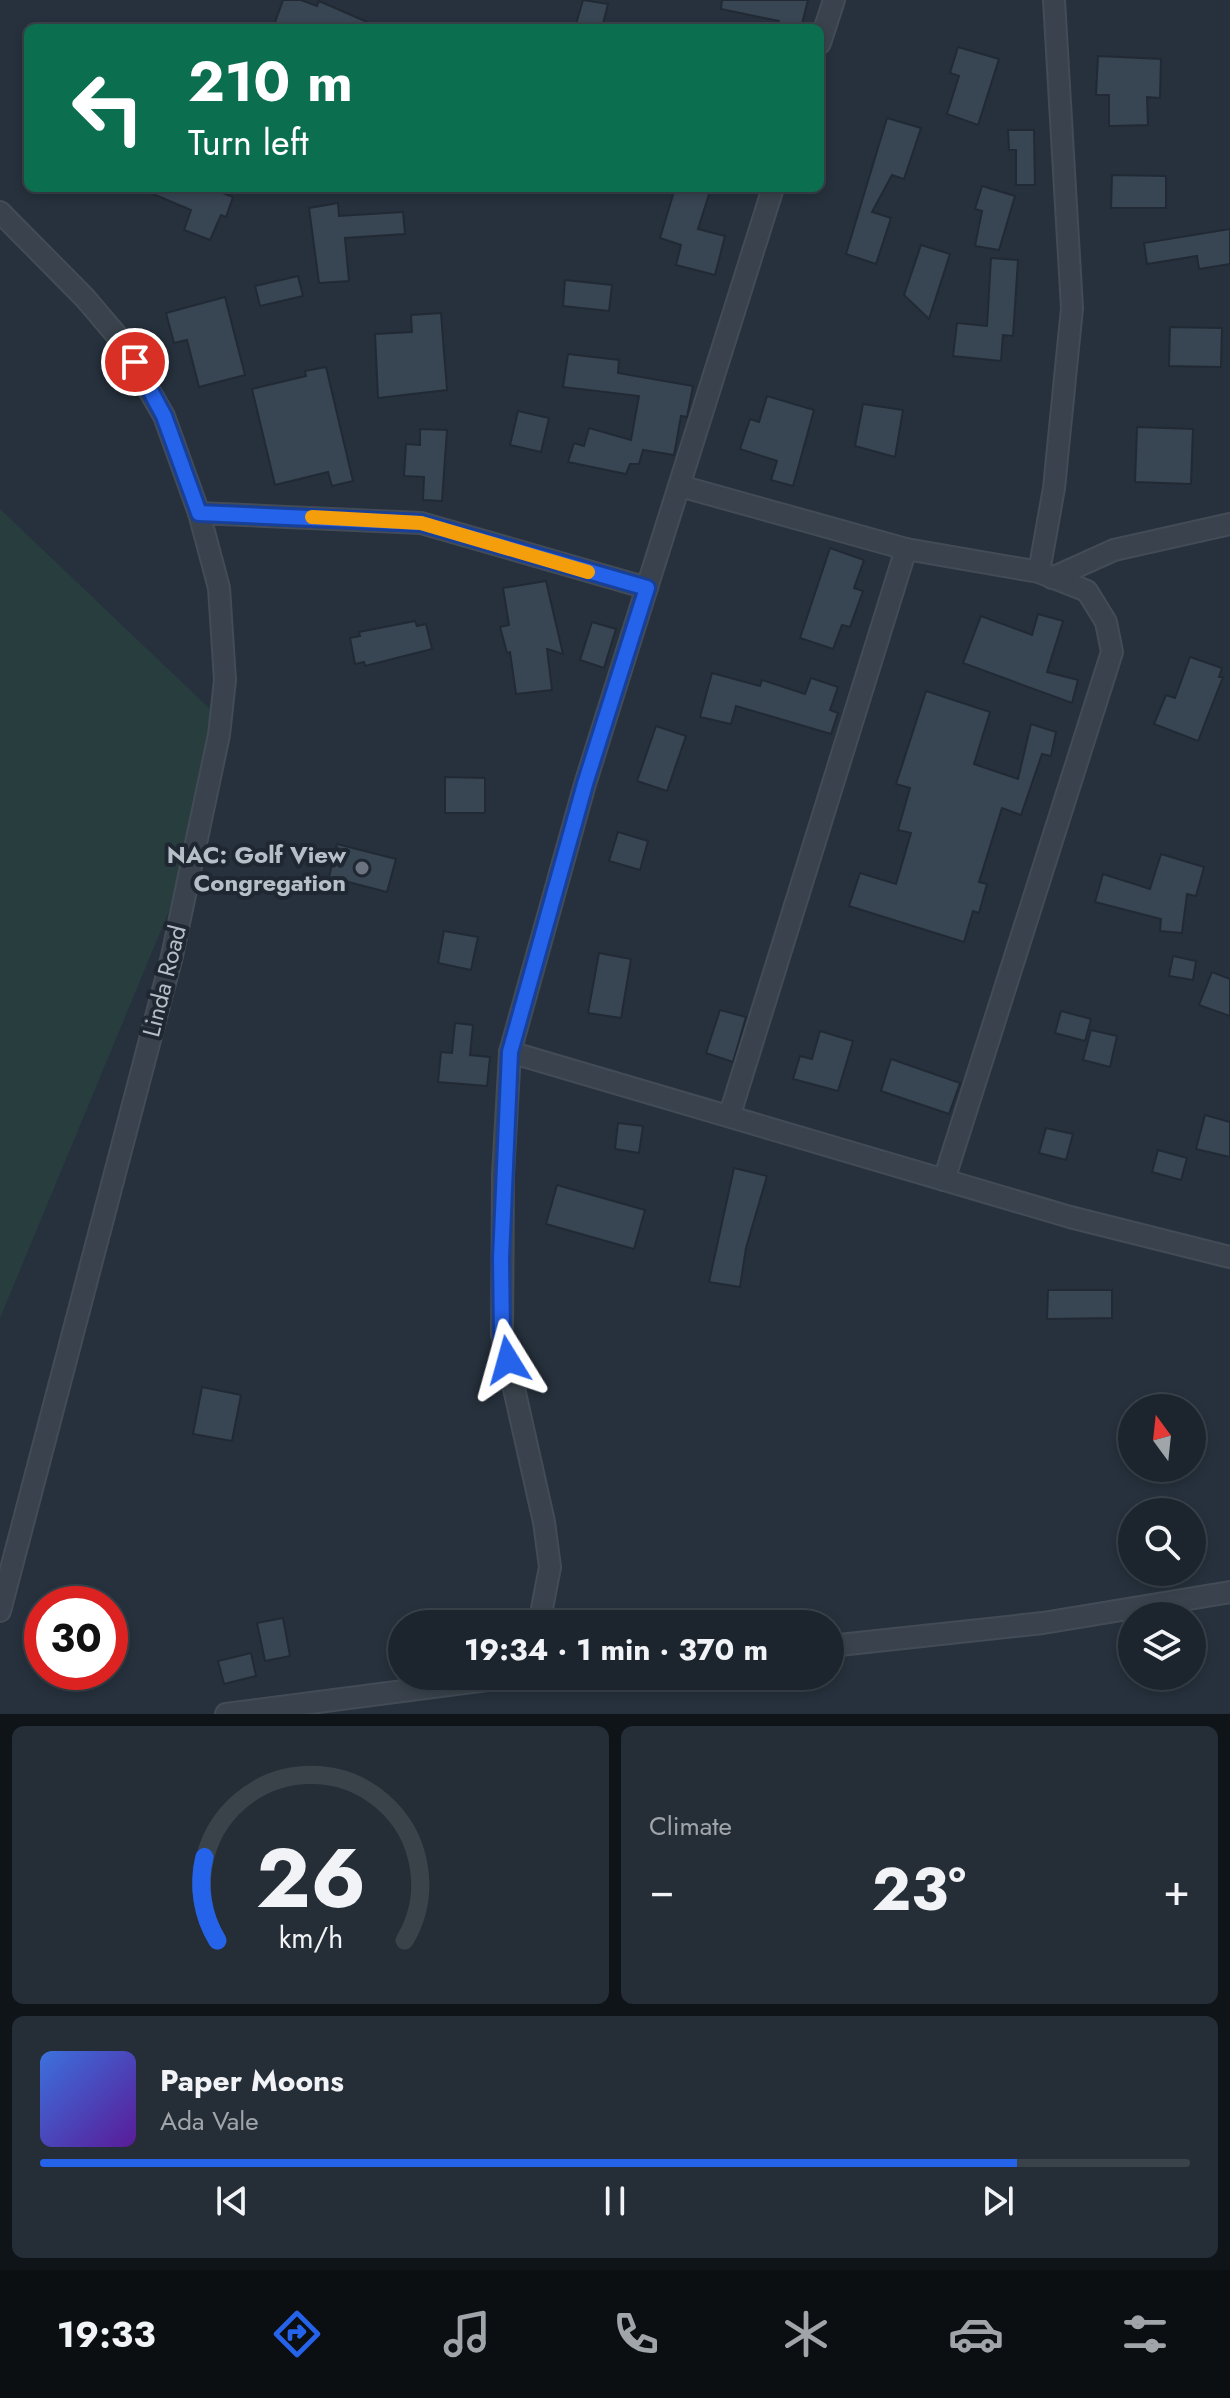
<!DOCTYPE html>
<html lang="en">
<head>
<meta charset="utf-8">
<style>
  body { margin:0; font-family:Jost,sans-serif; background:#252d36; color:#f1f3f6; height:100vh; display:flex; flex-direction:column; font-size:30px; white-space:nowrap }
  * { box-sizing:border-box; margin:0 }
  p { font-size:26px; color:#a0a5aa }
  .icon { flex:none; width:44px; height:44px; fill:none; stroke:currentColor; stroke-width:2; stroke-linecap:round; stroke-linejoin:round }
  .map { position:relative; height:1714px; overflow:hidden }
  .details { display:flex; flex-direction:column; gap:12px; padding:12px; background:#0f1419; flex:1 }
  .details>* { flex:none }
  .banner { position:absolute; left:24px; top:24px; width:800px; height:168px; border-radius:12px; box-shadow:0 4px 12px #0003,0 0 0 2px #3a424a; background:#0b6e4f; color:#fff; overflow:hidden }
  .needle { width:52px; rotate:345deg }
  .tools { position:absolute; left:1118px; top:1394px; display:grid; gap:16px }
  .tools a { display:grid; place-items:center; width:88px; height:88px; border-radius:50%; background:#1c252e; box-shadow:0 4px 12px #0003,0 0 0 2px #3a424a; font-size:40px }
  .speed { position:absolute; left:24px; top:1586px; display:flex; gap:16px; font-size:40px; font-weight:700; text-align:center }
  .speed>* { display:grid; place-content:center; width:104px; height:104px; border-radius:50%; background:#1c252e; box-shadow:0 4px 12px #0003,0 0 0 2px #3a424a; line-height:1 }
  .speed .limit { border:12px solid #d22; background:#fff; color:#111 }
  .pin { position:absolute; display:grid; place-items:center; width:68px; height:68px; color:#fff; margin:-34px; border:4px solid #fff; border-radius:50%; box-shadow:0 2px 8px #0007 }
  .me { position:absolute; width:88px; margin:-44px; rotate:352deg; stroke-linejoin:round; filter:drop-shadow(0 0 6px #0008) }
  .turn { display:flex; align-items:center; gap:28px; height:168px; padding:0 32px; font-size:36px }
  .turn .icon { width:104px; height:104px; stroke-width:2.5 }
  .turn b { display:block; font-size:56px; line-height:68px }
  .big { font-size:60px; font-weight:700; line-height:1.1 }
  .details .tile { flex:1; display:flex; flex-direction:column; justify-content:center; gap:12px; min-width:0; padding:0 28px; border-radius:12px; background:#252d36 }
  .details .dial { align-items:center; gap:0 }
  .dial svg { height:208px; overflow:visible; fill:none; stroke:#3a424a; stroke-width:7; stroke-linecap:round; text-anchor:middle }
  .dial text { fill:#f1f3f6; stroke:none }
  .song { display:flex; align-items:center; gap:24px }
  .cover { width:96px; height:96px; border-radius:12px; background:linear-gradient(135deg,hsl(220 70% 55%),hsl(270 70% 35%)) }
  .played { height:8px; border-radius:4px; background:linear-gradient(90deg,#2563eb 85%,#3a424a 85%) }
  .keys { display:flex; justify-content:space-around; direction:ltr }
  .heat { display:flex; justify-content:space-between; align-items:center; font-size:44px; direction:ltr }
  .details .tiles { flex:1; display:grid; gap:12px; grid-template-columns:1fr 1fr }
  .tile:last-child { grid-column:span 2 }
  .trip { position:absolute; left:388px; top:1610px; width:456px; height:80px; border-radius:40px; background:#1c252e; box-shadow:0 4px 12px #0003,0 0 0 2px #3a424a; font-weight:700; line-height:80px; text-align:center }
  .menu { display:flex; height:128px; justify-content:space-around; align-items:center; background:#0b0f12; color:#a0a5aa }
  .menu .icon { width:56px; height:56px }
  .menu .on { color:#2563eb }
  .menu b { font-size:36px; color:#f1f3f6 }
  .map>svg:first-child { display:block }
  .green { fill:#283d3e }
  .building { fill:#384553; stroke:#212a34; stroke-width:2 }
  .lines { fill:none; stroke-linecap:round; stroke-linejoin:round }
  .street-casing { stroke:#434c56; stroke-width:24 }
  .street { stroke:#3a434d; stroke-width:20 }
  .route-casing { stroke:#184099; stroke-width:20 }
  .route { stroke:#2563eb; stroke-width:14 }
  .slow { stroke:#f59e0b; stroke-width:14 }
  .worship-dot { fill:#6b7280; stroke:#1f2832; stroke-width:3 }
  .labels { text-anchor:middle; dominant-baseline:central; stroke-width:8; stroke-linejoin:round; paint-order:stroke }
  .poi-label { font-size:24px; font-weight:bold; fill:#b6bec8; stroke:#1f2832; text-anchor:end }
  .street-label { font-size:24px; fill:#b6bec8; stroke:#1f2832 }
</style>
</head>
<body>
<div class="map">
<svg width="1230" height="1714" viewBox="0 0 1230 1714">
  <rect width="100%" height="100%" fill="#26313d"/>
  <polygon class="green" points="0,509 211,710 201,834 0,1318"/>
  <g class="building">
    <polygon points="283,0 301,0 317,6 319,1 381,28 273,28"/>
    <polygon points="583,0 608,4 602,28 576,24"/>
    <polygon points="722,0 808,0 801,28 778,28 779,21 721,9"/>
    <polygon points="958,47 999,59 978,125 947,114 959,76 950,73"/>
    <polygon points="1098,56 1161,59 1160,98 1147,97 1148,125 1109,126 1109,95 1096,95"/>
    <polygon points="887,118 921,128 904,179 892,175 872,212 891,218 876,264 846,254"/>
    <polygon points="1008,130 1034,130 1035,185 1016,185 1016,150 1009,150"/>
    <polygon points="1112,175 1166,176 1166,208 1111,208"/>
    <polygon points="982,186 1015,196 999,250 975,246 982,211 975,209"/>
    <polygon points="139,188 210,188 233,197 226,217 221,215 210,240 184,230 191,210"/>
    <polygon points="675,188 711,188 698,229 725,236 715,275 676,265 681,245 660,238"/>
    <polygon points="338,203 339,216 403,212 405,234 345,238 349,281 319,283 309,208"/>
    <polygon points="1230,229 1230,264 1199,269 1197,256 1147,264 1144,243"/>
    <polygon points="921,245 950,254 929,319 904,295"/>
    <polygon points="991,258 1018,260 1013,336 1003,335 1001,361 953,356 957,323 987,326"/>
    <polygon points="298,276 303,296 260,306 255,286"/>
    <polygon points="565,280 612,285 609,311 563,306"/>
    <polygon points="225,297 245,375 199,387 187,340 174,343 166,313"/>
    <polygon points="441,313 447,390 378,398 375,334 412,332 411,315"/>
    <polygon points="1170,327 1222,328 1221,367 1169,366"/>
    <polygon points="568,354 619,360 618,373 693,386 687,417 681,416 674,455 643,450 639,464 630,464 626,474 568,462 574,443 584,446 589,428 631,440 639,396 563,387"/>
    <polygon points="326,367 353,481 332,486 328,472 275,485 252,389 306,376 305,371"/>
    <polygon points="767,396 814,410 793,486 771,480 777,461 740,449 750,419 759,422"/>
    <polygon points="863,404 903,410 895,457 855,446"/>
    <polygon points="518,411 549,418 541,452 510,445"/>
    <polygon points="1137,427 1193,429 1191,484 1135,482"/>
    <polygon points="420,429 447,430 442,501 423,500 424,477 404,476 406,444 420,445"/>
    <polygon points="830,548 864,560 854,588 863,591 850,627 842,625 833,649 800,638"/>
    <polygon points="546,581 563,654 547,649 552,690 516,694 510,652 507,653 500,627 509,625 503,588"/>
    <polygon points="1038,614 1063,621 1047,672 1078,680 1072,703 963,663 981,616 1032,635"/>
    <polygon points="415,621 417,626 426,624 432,649 365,666 364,662 355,664 350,638 360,636 359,632"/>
    <polygon points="592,622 616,629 604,668 580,660"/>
    <polygon points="1190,657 1222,668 1219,677 1223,677 1198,741 1154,724 1166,695 1175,698"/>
    <polygon points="712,673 760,686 762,680 805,694 811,678 838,687 830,710 838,713 831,734 736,706 731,724 700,717"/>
    <polygon points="926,691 990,712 974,764 1018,779 1031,724 1056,732 1051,756 1042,754 1021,815 1002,808 979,882 987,884 979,913 973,911 964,942 849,906 860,873 896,884 911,833 898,830 910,788 896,784"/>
    <polygon points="656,726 686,736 667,791 637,781"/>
    <polygon points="445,777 485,778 485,813 445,813"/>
    <polygon points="618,832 648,841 640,870 609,861"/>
    <polygon points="337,844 396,859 387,892 329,877"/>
    <polygon points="1161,854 1204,867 1196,896 1187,894 1182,933 1160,931 1161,919 1095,902 1103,874 1150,889"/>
    <polygon points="444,931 478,937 471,970 438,963"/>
    <polygon points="599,953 631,959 621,1018 588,1013"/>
    <polygon points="1173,956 1196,961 1193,980 1169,976"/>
    <polygon points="1212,972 1230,979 1230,1016 1199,1005"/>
    <polygon points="720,1010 746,1017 733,1062 706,1053"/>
    <polygon points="1061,1011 1091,1019 1085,1041 1055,1033"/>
    <polygon points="455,1023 473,1025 470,1055 490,1057 487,1086 438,1082 441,1052 452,1053"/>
    <polygon points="1091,1030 1117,1036 1110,1067 1083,1060"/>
    <polygon points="820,1031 853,1041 838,1091 793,1079 800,1056 812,1059"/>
    <polygon points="891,1059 960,1083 949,1114 881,1091"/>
    <polygon points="1205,1115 1230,1122 1230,1157 1196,1149"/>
    <polygon points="618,1123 643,1126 639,1153 615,1149"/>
    <polygon points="1046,1128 1073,1134 1066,1160 1039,1153"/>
    <polygon points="1158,1150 1187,1158 1181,1180 1152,1172"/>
    <polygon points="734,1168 767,1176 746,1248 740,1287 709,1282"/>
    <polygon points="557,1185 645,1210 634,1249 546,1224"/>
    <polygon points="1048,1290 1112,1290 1112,1318 1047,1319"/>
    <polygon points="202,1387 241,1395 232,1441 193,1434"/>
    <polygon points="283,1618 290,1656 265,1661 257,1623"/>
    <polygon points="251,1653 256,1676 224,1684 218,1661"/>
  </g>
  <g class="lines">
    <defs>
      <g id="street">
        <polyline points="820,43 834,0"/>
        <polyline points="773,188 585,784 510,1052 1070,1217 1230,1257"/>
        <polyline points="0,212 85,298 119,338 164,416 199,513 219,588 225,680 219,735 172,956 0,1611"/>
        <polyline points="680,486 906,549 1039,572 1087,591 1106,622 1112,652 944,1180"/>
        <polyline points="199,513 421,523 647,588"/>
        <polyline points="1039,572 1054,488 1072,308 1054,0"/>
        <polyline points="1052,578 1114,550 1230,524"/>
        <polyline points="510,1052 503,1175 502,1335 544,1522 550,1567 539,1624"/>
        <polyline points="730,1114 906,549"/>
        <polyline points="830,1646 1043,1623 1230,1592"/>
        <polyline points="226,1714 518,1676"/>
      </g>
    </defs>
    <use href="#street" class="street-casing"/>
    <use href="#street" class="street"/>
  </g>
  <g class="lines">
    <defs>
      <polyline id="route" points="135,362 164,416 199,513 421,523 647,588 585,784 510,1052 501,1258 502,1335 508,1360"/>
    </defs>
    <use href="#route" class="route-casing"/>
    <use href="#route" class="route"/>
    <polyline class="slow" points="312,517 421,523 588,572"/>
  </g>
  <circle class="worship-dot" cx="362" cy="868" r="8"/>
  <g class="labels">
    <g class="poi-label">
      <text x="346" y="854">NAC: Golf View<tspan x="346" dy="28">Congregation</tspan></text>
    </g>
    <g class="street-label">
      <text transform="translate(164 981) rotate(-76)">Linda Road</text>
    </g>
  </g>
</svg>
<div class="tools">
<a><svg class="needle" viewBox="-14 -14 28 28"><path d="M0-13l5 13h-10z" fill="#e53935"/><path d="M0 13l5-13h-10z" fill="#a0a5aa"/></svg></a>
<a><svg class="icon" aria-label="search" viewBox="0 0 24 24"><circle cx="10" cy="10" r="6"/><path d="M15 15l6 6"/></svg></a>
<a><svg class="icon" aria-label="layers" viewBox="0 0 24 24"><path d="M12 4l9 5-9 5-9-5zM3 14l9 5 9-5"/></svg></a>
</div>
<div class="speed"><div class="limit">30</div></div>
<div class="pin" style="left:135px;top:362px;background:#d93025"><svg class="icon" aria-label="arrive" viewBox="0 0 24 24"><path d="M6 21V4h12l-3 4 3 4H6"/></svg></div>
<svg class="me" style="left:508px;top:1360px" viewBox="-20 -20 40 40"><path d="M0-17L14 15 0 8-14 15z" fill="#2563eb" stroke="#fff" stroke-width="4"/></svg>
<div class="trip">19:34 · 1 min · 370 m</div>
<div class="banner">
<div class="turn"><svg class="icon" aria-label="left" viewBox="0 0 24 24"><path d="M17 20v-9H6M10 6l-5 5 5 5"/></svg><div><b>210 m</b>Turn left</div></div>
</div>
</div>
<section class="details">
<div class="tiles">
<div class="tile dial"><svg viewBox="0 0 100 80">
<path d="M14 69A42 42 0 1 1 86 69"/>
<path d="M14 69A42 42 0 0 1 9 37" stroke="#2563eb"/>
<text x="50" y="56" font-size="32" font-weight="700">26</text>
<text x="50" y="72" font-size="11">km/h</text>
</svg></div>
<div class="tile"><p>Climate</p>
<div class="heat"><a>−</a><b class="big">23°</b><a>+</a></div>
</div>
<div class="tile">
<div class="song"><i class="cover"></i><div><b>Paper Moons</b><p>Ada Vale</p></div></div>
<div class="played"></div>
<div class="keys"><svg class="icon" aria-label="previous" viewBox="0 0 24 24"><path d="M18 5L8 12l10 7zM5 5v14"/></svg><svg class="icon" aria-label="pause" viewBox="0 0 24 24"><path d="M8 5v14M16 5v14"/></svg><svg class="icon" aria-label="next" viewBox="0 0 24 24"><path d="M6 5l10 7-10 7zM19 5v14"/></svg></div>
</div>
</div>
</section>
<nav class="menu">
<b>19:33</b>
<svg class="icon on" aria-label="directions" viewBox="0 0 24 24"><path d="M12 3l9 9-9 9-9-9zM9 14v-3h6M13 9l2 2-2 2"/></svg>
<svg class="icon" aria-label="music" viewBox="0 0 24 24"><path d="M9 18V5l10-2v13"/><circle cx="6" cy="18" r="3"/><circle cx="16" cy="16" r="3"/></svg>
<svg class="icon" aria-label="phone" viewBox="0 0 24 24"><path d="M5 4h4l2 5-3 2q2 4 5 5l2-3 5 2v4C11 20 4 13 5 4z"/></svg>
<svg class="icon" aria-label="climate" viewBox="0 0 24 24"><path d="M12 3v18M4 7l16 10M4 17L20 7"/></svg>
<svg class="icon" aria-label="car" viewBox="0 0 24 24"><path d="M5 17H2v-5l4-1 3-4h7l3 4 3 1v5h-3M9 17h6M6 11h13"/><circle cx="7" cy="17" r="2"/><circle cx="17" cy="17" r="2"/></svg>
<svg class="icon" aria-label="filters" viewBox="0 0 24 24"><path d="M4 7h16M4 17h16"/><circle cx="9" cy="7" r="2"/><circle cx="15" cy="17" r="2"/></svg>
</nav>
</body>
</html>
